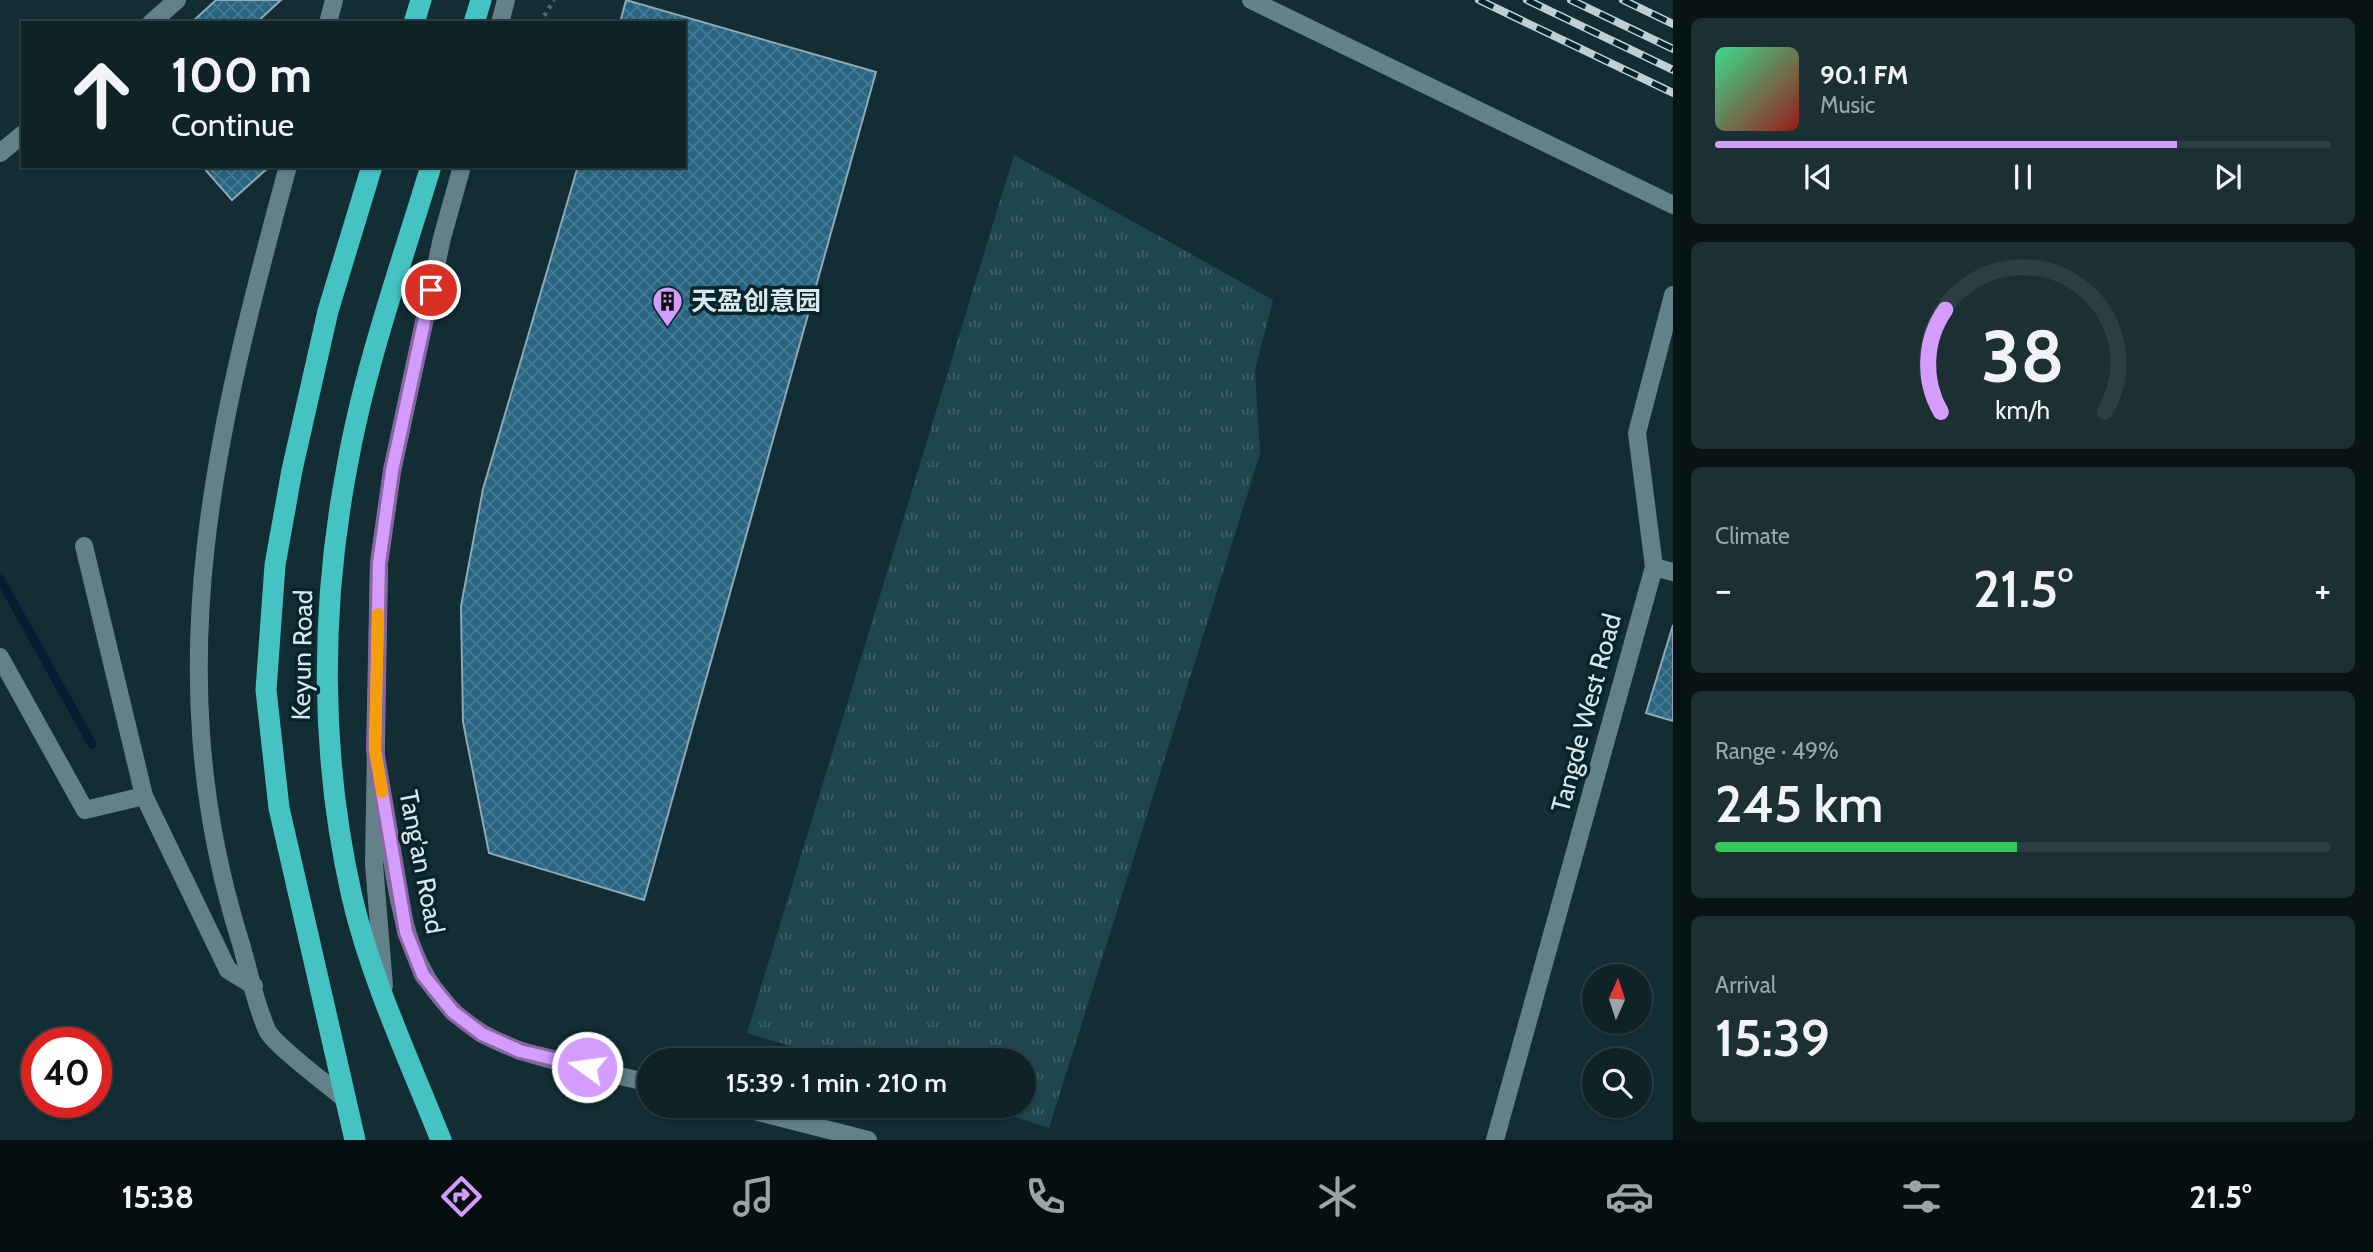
<!DOCTYPE html>
<html lang="en">
<head>
<meta charset="utf-8">
<style>
  body { margin:0; font-family:Cabin,"Noto Sans SC",sans-serif; background:#1c2f33; color:#f1f3f6; height:100vh; display:flex; flex-direction:column; font-size:26px; white-space:nowrap }
  * { box-sizing:border-box; margin:0 }
  p { font-size:23px; color:#9ba4a7 }
  .icon { flex:none; width:38px; height:38px; fill:none; stroke:currentColor; stroke-width:2; stroke-linecap:round; stroke-linejoin:round }
  .map { position:relative; flex:1; overflow:hidden }
  .sheet { display:flex; flex-direction:column; gap:18px; padding:18px; background:#081315; width:700px }
  .sheet>* { flex:none }
  .banner { position:absolute; left:21px; top:21px; width:665px; height:147px; border-radius:0px; box-shadow:0 2px 5px #0004,0 0 0 2px #2e3f44; background:#0e2227; color:#f1f3f6; overflow:hidden }
  .needle { width:46px; rotate:3deg }
  .controls { position:absolute; left:1582px; top:964px; display:grid; gap:14px }
  .controls a { display:grid; place-items:center; width:70px; height:70px; border-radius:50%; background:#0e2227; box-shadow:0 2px 5px #0004,0 0 0 2px #2e3f44; font-size:35px }
  .speed { position:absolute; left:21px; top:1027px; display:flex; gap:14px; font-size:35px; font-weight:700; text-align:center }
  .speed>* { display:grid; place-content:center; width:91px; height:91px; border-radius:50%; background:#0e2227; box-shadow:0 2px 5px #0004,0 0 0 2px #2e3f44; line-height:1 }
  .speed .limit { border:10px solid #d22; background:#fff; color:#111 }
  .pin { position:absolute; display:grid; place-items:center; width:60px; height:60px; color:#fff; margin:-30px; border:4px solid #fff; border-radius:50%; box-shadow:0 2px 7px #0007 }
  .me { position:absolute; width:77px; margin:-38px; rotate:284deg; stroke-linejoin:round; filter:drop-shadow(0 0 5px #0008) }
  .turn { display:flex; align-items:center; gap:24px; height:147px; padding:0 35px; font-size:32px }
  .turn .icon { width:91px; height:91px; stroke-width:2.5 }
  .turn b { display:block; font-size:49px; line-height:60px }
  .big { font-size:52px; font-weight:600; line-height:1.1 }
  .sheet .tile { flex:1; display:flex; flex-direction:column; justify-content:center; gap:10px; min-width:0; padding:0 24px; border-radius:10px; background:#1c2f33 }
  .sheet .dial { align-items:center; gap:0 }
  .dial svg { height:182px; overflow:visible; fill:none; stroke:#2e3f44; stroke-width:7; stroke-linecap:round; text-anchor:middle }
  .dial text { fill:#f1f3f6; stroke:none }
  .song { display:flex; align-items:center; gap:21px }
  .cover { width:84px; height:84px; border-radius:10px; background:linear-gradient(135deg,hsl(150 70% 55%),hsl(0 70% 35%)) }
  .played { height:7px; border-radius:4px; background:linear-gradient(90deg,#d39cfd 75%,#2e3f44 75%) }
  .keys { display:flex; justify-content:space-around; direction:ltr }
  .heat { display:flex; justify-content:space-between; align-items:center; font-size:38px; direction:ltr }
  .charge { height:10px; border-radius:5px; background:linear-gradient(90deg,#34c759 49%,#2e3f44 0) }
  .trip { position:absolute; left:637px; top:1048px; width:399px; height:70px; border-radius:35px; background:#0e2227; box-shadow:0 2px 5px #0004,0 0 0 2px #2e3f44; font-weight:600; line-height:70px; text-align:center }
  .menu { display:flex; height:112px; justify-content:space-around; align-items:center; background:#060e10; color:#9ba4a7 }
  .menu .icon { width:49px; height:49px }
  .menu .on { color:#d39cfd }
  .menu b { font-size:32px; color:#f1f3f6 }
  main { display:flex; flex:1; min-height:0 }
  .map>svg:first-child { display:block }
  .park { fill:url(#park-tufts) }
  .lines { fill:none; stroke-linecap:round; stroke-linejoin:round }
  .stream { stroke:#071c32; stroke-width:9 }
  .building { fill:url(#building-cross-hatch); stroke:#8ea8b6; stroke-width:2 }
  .path { stroke:#4e666b; stroke-width:4.5; stroke-dasharray:3.5 5; stroke-linecap:butt }
  .minor { stroke:#638188; stroke-width:18 }
  .highway { stroke:#45c3c3; stroke-width:21 }
  .rail-casing { stroke:#bfd0d4; stroke-width:8 }
  .rail { stroke:#07242a; stroke-width:5; stroke-dasharray:16; stroke-linecap:butt }
  .route-casing { stroke:#8965a4; stroke-width:18 }
  .route { stroke:#d39cfd; stroke-width:12 }
  .slow { stroke:#f59e0b; stroke-width:12 }
  .labels { text-anchor:middle; dominant-baseline:central; stroke-width:7; stroke-linejoin:round; paint-order:stroke }
  .poi-label { font-size:26px; font-weight:bold; fill:#d8e8ec; stroke:#07242a; text-anchor:start }
  .street-label { font-size:26px; fill:#d8e8ec; stroke:#07242a }
</style>
</head>
<body>
<main>
<div class="map">
<svg width="1673" height="1140" viewBox="0 0 1673 1140">
  <defs>
    <pattern id="park-tufts" width="24" height="20" patternUnits="userSpaceOnUse" patternTransform="scale(1.75)"><rect width="24" height="20" fill="#1f464f"/><path d="M3 7l-1-3M5 7V3M7 7l1-3M15 17l-1-3M17 17v-4M19 17l1-3" fill="none" stroke="#3f6168"/></pattern>
    <pattern id="building-cross-hatch" width="8" height="8" patternUnits="userSpaceOnUse" patternTransform="scale(1.75)"><rect width="8" height="8" fill="#296481"/><path d="M0 0l8 8M0 8l8-8" fill="none" stroke="#477a93"/></pattern>
  </defs>
  <rect width="100%" height="100%" fill="#122e34"/>
  <polygon class="park" points="1014,155 1273,300 1255,370 1260,454 1049,1128 981,1106 1024,1106 1024,1060 836,1060 747,1033"/>
  <g class="lines">
    <polyline class="stream" points="0,579 92,744"/>
  </g>
  <g class="building">
    <polygon points="216,0 281,0 256,23 191,23"/>
    <polygon points="626,0 876,72 644,900 489,853 463,722 461,606 483,489 578,166 684,166 684,23 620,23"/>
    <polygon points="202,166 269,166 269,167 232,200"/>
    <polygon points="1673,625 1673,721 1646,713"/>
  </g>
  <g class="lines">
    <polyline class="path" points="540,23 554,0"/>
    <g class="minor">
      <polyline points="1251,0 1673,205"/>
      <polyline points="151,23 177,0"/>
      <polyline points="328,23 334,0"/>
      <polyline points="500,23 506,0"/>
      <polyline points="0,153 23,134"/>
      <path d="M288,166C217,428 156,665 238,934C248,965 254,1001 267,1030C274,1045 327,1084 342,1097"/>
      <polyline points="84,546 144,796"/>
      <polyline points="1654,567 1673,572"/>
      <polyline points="0,657 85,810 144,796 228,970 254,986"/>
      <path d="M384,805C400,909 403,1010 519,1050C561,1065 607,1072 649,1083"/>
      <polyline points="384,986 374,864 379,563 392,471 442,238 462,166"/>
      <polyline points="735,1106 868,1140"/>
      <polyline points="1495,1140 1654,567 1637,433 1673,295"/>
    </g>
    <g class="highway">
      <polyline points="414,23 421,0"/>
      <polyline points="474,23 481,0"/>
      <path d="M431,166C401,265 365,365 347,467C320,609 320,756 352,897C371,979 410,1062 441,1140"/>
      <polyline points="355,1140 279,808 266,690 275,565 292,470 328,311 372,166"/>
    </g>
    <defs>
      <g id="rail">
        <polyline points="1479,0 1673,93"/>
        <polyline points="1527,0 1673,70"/>
        <polyline points="1571,0 1673,49"/>
        <polyline points="1623,0 1673,24"/>
      </g>
    </defs>
    <use href="#rail" class="rail-casing"/>
    <use href="#rail" class="rail"/>
  </g>
  <g class="lines">
    <defs>
      <polyline id="route" points="431,290 392,471 379,563 375,750 406,932 423,975 453,1012 482,1034 520,1051 587,1067"/>
    </defs>
    <use href="#route" class="route-casing"/>
    <use href="#route" class="route"/>
    <polyline class="slow" points="378,614 375,750 382,792"/>
  </g>
  <defs>
    <symbol id="building-pin" viewBox="-11 -11 22 30"><path d="M0 17L-7.5 6A9.5 9.5 0 1 1 7.5 6Z" fill="#d39cfd" stroke="#07242a"/><path d="M-4-6H4V6H1V3H-1V6H-4ZM-2.5-4.3h1.7v1.8h-1.7ZM.8-4.3h1.7v1.8H.8ZM-2.5-1h1.7V.8h-1.7ZM.8-1h1.7V.8H.8Z" fill="#111"/></symbol>
  </defs>
  <g fill-rule="evenodd">
    <use href="#building-pin" x="650" y="284" width="35" height="47"/>
  </g>
  <g class="labels">
    <g class="poi-label">
      <text x="691" y="301">天盈创意园</text>
    </g>
    <g class="street-label">
      <text transform="translate(302 655) rotate(-89)">Keyun Road</text>
      <text transform="translate(1586 713) rotate(-75)">Tangde West Road</text>
      <text transform="translate(422 862) rotate(79)">Tang'an Road</text>
    </g>
  </g>
</svg>
<div class="controls">
<a><svg class="needle" viewBox="-14 -14 28 28"><path d="M0-13l5 13h-10z" fill="#e53935"/><path d="M0 13l5-13h-10z" fill="#9ba4a7"/></svg></a>
<a><svg class="icon" aria-label="search" viewBox="0 0 24 24"><circle cx="10" cy="10" r="6"/><path d="M15 15l6 6"/></svg></a>
</div>
<div class="speed"><div class="limit">40</div></div>
<div class="pin" style="left:431px;top:290px;background:#d93025"><svg class="icon" aria-label="arrive" viewBox="0 0 24 24"><path d="M6 21V4h12l-3 4 3 4H6"/></svg></div>
<svg class="me" style="left:587px;top:1067px" viewBox="-20 -20 40 40"><circle r="17" fill="#d39cfd" stroke="#fff" stroke-width="3"/><path d="M0-11L8 9 0 5-8 9z" fill="#fff"/></svg>
<div class="trip">15:39 · 1 min · 210 m</div>
<div class="banner">
<div class="turn"><svg class="icon" aria-label="ahead" viewBox="0 0 24 24"><path d="M12 20V5M6 11l6-6 6 6"/></svg><div><b>100 m</b>Continue</div></div>
</div>
</div>
<section class="sheet">
<div class="tile">
<div class="song"><i class="cover"></i><div><b>90.1 FM</b><p>Music</p></div></div>
<div class="played"></div>
<div class="keys"><svg class="icon" aria-label="previous" viewBox="0 0 24 24"><path d="M18 5L8 12l10 7zM5 5v14"/></svg><svg class="icon" aria-label="pause" viewBox="0 0 24 24"><path d="M8 5v14M16 5v14"/></svg><svg class="icon" aria-label="next" viewBox="0 0 24 24"><path d="M6 5l10 7-10 7zM19 5v14"/></svg></div>
</div>
<div class="tile dial"><svg viewBox="0 0 100 80">
<path d="M14 69A42 42 0 1 1 86 69"/>
<path d="M14 69A42 42 0 0 1 16 24" stroke="#d39cfd"/>
<text x="50" y="56" font-size="32" font-weight="700">38</text>
<text x="50" y="72" font-size="11">km/h</text>
</svg></div>
<div class="tile"><p>Climate</p>
<div class="heat"><a>−</a><b class="big">21.5°</b><a>+</a></div>
</div>
<div class="tile"><p>Range · 49%</p><b class="big">245 km</b><div class="charge"></div></div>
<div class="tile"><p>Arrival</p><b class="big">15:39</b></div>
</section>
</main>
<nav class="menu">
<b>15:38</b>
<svg class="icon on" aria-label="directions" viewBox="0 0 24 24"><path d="M12 3l9 9-9 9-9-9zM9 14v-3h6M13 9l2 2-2 2"/></svg>
<svg class="icon" aria-label="music" viewBox="0 0 24 24"><path d="M9 18V5l10-2v13"/><circle cx="6" cy="18" r="3"/><circle cx="16" cy="16" r="3"/></svg>
<svg class="icon" aria-label="phone" viewBox="0 0 24 24"><path d="M5 4h4l2 5-3 2q2 4 5 5l2-3 5 2v4C11 20 4 13 5 4z"/></svg>
<svg class="icon" aria-label="climate" viewBox="0 0 24 24"><path d="M12 3v18M4 7l16 10M4 17L20 7"/></svg>
<svg class="icon" aria-label="car" viewBox="0 0 24 24"><path d="M5 17H2v-5l4-1 3-4h7l3 4 3 1v5h-3M9 17h6M6 11h13"/><circle cx="7" cy="17" r="2"/><circle cx="17" cy="17" r="2"/></svg>
<svg class="icon" aria-label="filters" viewBox="0 0 24 24"><path d="M4 7h16M4 17h16"/><circle cx="9" cy="7" r="2"/><circle cx="15" cy="17" r="2"/></svg>
<b>21.5°</b>
</nav>
</body>
</html>
